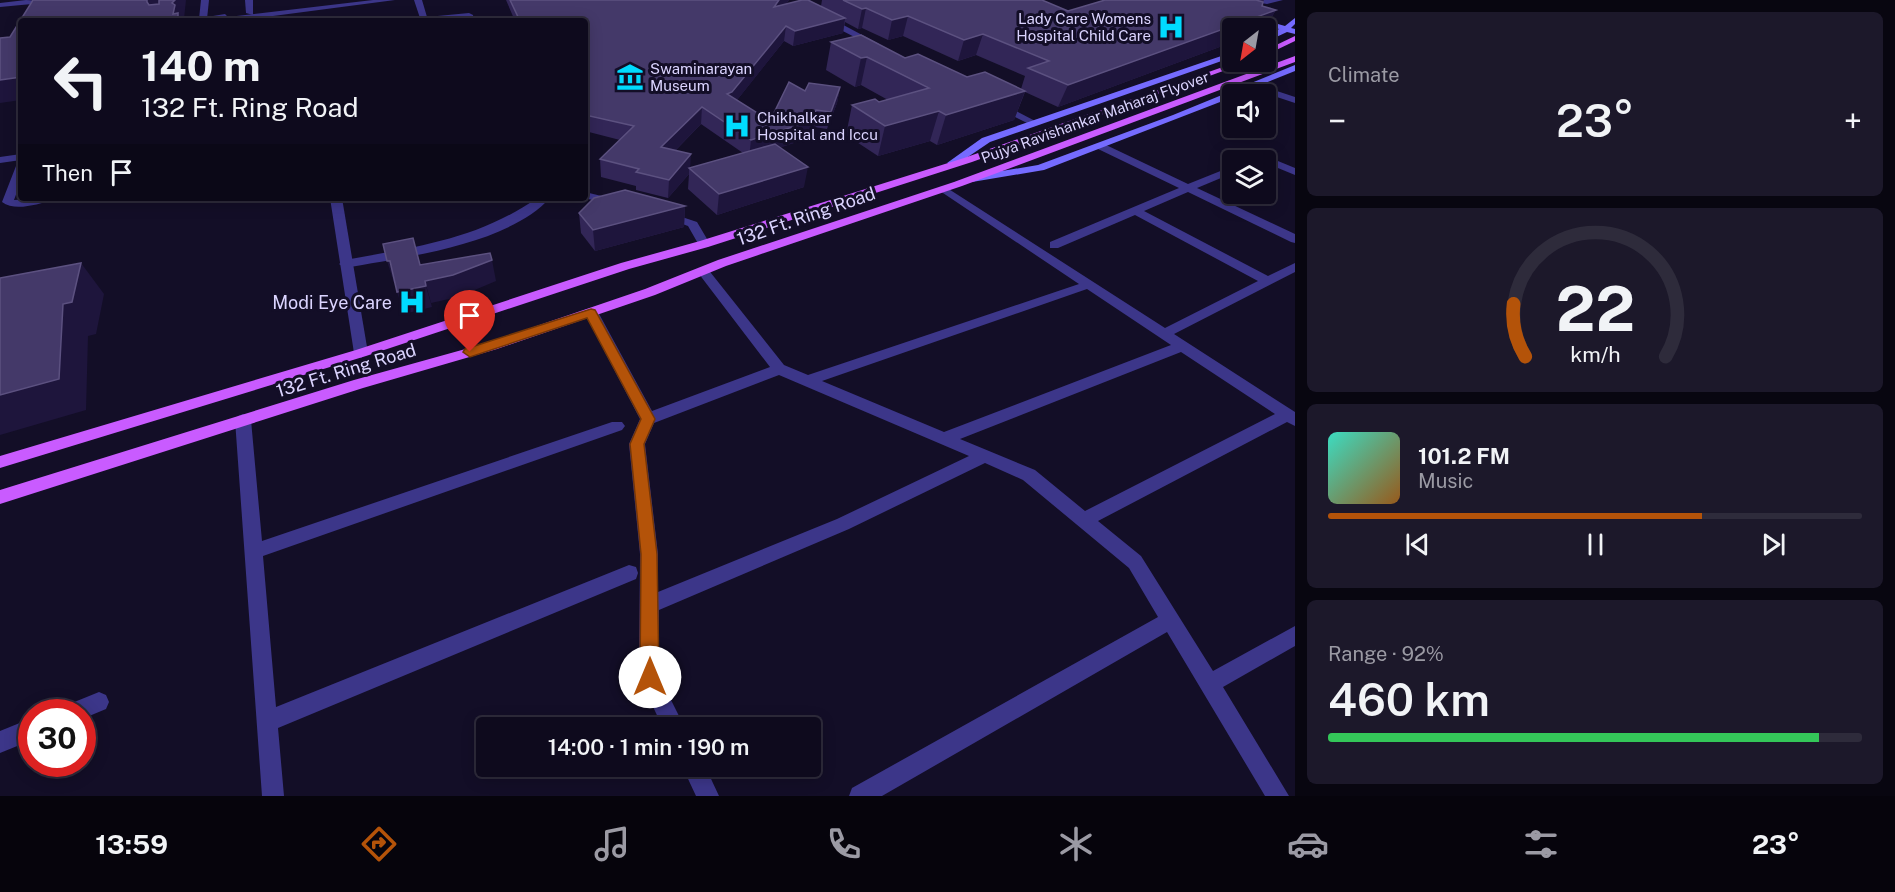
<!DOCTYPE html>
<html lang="en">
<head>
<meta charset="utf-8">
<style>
  body { margin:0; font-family:"Public Sans",sans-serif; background:#1c182a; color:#f1f3f6; height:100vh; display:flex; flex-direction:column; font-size:22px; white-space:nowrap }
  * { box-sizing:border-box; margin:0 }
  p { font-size:20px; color:#9b9aa4 }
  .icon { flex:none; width:33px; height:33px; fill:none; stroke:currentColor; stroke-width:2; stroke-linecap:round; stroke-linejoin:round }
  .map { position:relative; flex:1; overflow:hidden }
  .sheet { display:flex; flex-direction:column; gap:12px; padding:12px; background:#080610; width:600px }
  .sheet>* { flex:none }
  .hud { position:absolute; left:18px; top:18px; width:570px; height:183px; border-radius:6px; box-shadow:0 3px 15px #0003,0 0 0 2px #2e2b3b; background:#0e0a1d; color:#f1f3f6; overflow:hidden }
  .needle { width:39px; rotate:211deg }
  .fabs { position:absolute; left:1222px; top:18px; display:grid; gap:12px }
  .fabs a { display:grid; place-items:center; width:54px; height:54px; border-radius:6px; background:#0e0a1d; box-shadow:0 3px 15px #0003,0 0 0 2px #2e2b3b; font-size:30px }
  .speed { position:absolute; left:18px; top:699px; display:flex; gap:12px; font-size:30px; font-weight:700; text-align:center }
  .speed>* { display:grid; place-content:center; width:78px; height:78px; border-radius:50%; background:#0e0a1d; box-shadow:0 3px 15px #0003,0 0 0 2px #2e2b3b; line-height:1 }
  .speed .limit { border:9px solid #d22; background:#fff; color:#111 }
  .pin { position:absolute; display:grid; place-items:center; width:51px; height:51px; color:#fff; margin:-62px -26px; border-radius:50% 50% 50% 0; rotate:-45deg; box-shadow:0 0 6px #0007 }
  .pin .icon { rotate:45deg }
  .me { position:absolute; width:66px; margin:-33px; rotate:0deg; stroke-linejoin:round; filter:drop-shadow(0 0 4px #0008) }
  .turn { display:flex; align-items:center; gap:21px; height:126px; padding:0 24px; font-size:27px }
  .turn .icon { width:78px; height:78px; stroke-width:2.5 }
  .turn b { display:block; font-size:42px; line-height:51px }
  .then { display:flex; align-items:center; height:57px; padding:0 24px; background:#0003; gap:12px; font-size:22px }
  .big { font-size:45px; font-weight:600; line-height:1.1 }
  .sheet .widget { flex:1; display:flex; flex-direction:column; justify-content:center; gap:9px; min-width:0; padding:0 21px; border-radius:9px; background:#1c182a }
  .sheet .dial { align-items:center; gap:0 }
  .dial svg { height:156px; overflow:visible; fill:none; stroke:#2e2b3b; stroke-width:7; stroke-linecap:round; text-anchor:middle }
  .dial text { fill:#f1f3f6; stroke:none }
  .song { display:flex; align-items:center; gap:18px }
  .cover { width:72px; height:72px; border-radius:9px; background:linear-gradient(135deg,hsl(170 70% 55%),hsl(30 70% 35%)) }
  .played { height:6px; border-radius:3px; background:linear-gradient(90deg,#b45309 70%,#2e2b3b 70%) }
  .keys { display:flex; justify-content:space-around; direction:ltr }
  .heat { display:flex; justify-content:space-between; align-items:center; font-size:33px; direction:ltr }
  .charge { height:9px; border-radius:4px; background:linear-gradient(90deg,#34c759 92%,#2e2b3b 0) }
  .trip { position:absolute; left:476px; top:717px; width:345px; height:60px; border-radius:6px; background:#0e0a1d; box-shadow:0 3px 15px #0003,0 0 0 2px #2e2b3b; font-weight:600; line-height:60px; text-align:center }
  .dock { display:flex; height:96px; justify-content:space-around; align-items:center; background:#06040c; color:#9b9aa4 }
  .dock .icon { width:42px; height:42px }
  .dock .active { color:#b45309 }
  .dock b { font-size:27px; color:#f1f3f6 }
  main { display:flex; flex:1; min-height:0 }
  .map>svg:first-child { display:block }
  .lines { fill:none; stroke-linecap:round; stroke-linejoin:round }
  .minor { fill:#3c3689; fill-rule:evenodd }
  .tertiary { fill:#3c3689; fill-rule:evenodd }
  .secondary { fill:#756bff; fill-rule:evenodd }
  .primary { fill:#c95bff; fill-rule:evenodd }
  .wall { fill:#322657; fill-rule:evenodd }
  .shaded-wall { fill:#1e153c }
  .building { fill:#443969; stroke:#5c5180; stroke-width:1.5 }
  .route { fill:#b45309; stroke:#753606; stroke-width:1.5 }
  .labels { text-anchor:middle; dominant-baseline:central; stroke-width:6; stroke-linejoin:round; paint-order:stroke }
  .far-poi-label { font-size:15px; fill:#dbd4ff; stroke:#130e27; text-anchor:start }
  .far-street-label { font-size:15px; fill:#dbd4ff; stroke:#130e27 }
  .street-label { font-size:18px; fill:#dbd4ff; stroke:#130e27 }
  .poi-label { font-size:18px; fill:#dbd4ff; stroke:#130e27; text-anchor:end }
</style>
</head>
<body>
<main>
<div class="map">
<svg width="1295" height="796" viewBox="0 0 1295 796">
  <rect width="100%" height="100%" fill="#130e27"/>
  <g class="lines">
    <g class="minor">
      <polygon points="26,0 41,1 28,21 20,21 32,4 0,7 0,3"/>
      <polygon points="201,0 209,0 207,19 204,21 199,19"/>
      <polygon points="245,0 253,0 253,15 246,13"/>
      <polygon points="414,0 422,0 427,17 469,13 473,15 474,21 466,21 466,18 421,21"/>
      <polygon points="800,0 808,0 804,4 879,44 872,46 796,7"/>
      <polygon points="1243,0 1283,0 1267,4"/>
      <polygon points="1252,83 1295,97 1295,103 1249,88 1249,84"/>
      <polygon points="995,103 1001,103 1039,123 1031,125 995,107"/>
      <path d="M1096,144H1104L1188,184L1233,166V173L1197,188L1295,234V243L1291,242L1188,192L1144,211L1268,276L1295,263V272L1174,334L1295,412V426L1287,422L1098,521L1141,556L1213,671L1295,626V646L1223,687L1289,796H1265L1167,632L882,796H849L852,788L1158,617L1129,568L1023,480L985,463L849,529L659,610V676L685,728H663L639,677L640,554L629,444L640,419L584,312L586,309H596L598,312L652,411L770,367L699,274L697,271L699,268H707L784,365L808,375L1079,284L940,191V187L944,186L1165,328L1258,281L1135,215L1058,248H1050V242L1179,188L1096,148ZM1087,289L1171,345L944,432L822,381ZM1181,352L1275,414L1085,511L1035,470L960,439ZM779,375L969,456L837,519L658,592V554L645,444L654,423Z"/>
      <polygon points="21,154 21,160 0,163 0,157"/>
      <polygon points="1261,154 1295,168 1295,175 1266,163 1266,160 1257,159 1257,155"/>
      <path d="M21,163V181L14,200L55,198L53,200C38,204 15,212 2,202L16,166Z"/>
      <polygon points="585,192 618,200 620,202 614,205 584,198"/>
      <path d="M537,198H550C507,245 405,257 345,268L339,264L345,260C415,247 477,240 537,198Z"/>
      <polygon points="667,212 697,222 710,244 708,247 700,247 688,226 663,217 661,215"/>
      <polygon points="243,414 248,416 251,420 262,541 612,422 622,422 625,426 622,430 263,556 276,707 629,565 636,567 638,573 636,579 278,728 284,796 262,796 235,420 238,416"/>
      <polygon points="99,692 106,695 109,702 106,709 82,719 82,712 64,712 67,705"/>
      <polygon points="32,718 32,740 0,753 0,731"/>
      <polygon points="682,766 705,766 719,796 696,796"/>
    </g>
    <g class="tertiary">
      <polygon points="373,0 395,0 235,21 183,21 225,14 228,17"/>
      <polygon points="330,198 342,198 368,353 361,358 354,353"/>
    </g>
    <g class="secondary">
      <polygon points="1246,15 1285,26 1295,18 1295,24 1291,28 1295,29 1295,34 1287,32 1266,42 1266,37 1279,29 1246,19"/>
      <polygon points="1233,52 1233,57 990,142 956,165 947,163 982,138"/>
      <polygon points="1295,65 1295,71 1238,94 1233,94 1233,97 1044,170 972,182 967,179 972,176 1038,165 1173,115"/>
    </g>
    <g class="primary">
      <polygon points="1295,36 1295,41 1266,55 1266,50"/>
      <polygon points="1295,56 1295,62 962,186 726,266 655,295 497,349 363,388 0,504 0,490 354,380 487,343 645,289 718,260 954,182"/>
      <polygon points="1237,62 1248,62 972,162 708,247 629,269 366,356 0,468 0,456 356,350 621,263 700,241 964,158"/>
    </g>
  </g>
  <g class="wall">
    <path d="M506,0H789L786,4L821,6L822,0H1042L1068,11L1105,0H1264L1262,6L1276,10L1265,28H1233V42L1058,107L1025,92L1014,120L937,145L930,141L878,156L846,135L852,105L879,102L888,100L861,85L855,87L826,70L831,42L905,58L967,77L1021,89L1025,76L976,55L958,61L903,36L888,40L862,28L858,29L845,22L843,33L793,46L784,41L737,100L770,121L805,91L840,87L837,103L827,129L814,127L809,138L781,147L804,187L717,215L688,189L689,174L668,198L636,190V186L601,177L600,159L620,140L585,131V21H515ZM701,124L743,153L690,168L675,151Z"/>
    <polygon points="685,206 684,227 595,251 581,233 579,213"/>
  </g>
  <g class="shaded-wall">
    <polygon points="147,0 162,0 162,1 157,5 156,21 147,2"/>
    <polygon points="175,0 186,0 184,19 182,21 177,21 173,14 172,3"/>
    <polygon points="779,0 789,0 773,21 774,7"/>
    <polygon points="866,8 862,28 858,29 862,9"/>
    <polygon points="1276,10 1265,28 1233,28 1233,42 1058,107 1068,85"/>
    <polygon points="908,16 903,36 888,40 892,20"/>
    <polygon points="845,18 843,33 793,46 795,31"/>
    <polygon points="786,26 784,41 730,109 727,94"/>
    <polygon points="983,34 976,55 958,61 964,40"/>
    <polygon points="867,57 861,85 855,87 861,58"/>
    <polygon points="21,77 21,100 0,103 0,80"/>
    <polygon points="840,87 837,103 827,129 831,112"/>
    <polygon points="1025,91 1014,120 937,145 946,115"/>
    <polygon points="702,107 701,124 661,165 661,147"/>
    <polygon points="816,110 814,127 809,138 749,158 751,140"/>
    <polygon points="939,111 930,141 878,156 885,126"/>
    <polygon points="691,154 690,170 689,168 689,174 668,198 669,180"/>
    <polygon points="808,167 804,187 717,215 719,194"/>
    <polygon points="685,206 684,227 595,251 593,230"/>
    <polygon points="413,238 425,281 492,260 496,281 458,297 431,303"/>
    <polygon points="387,261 390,261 397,282 394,283"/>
    <polygon points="81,263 104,294 96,334 88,336 86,410 0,435 0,395"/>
    <polygon points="426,286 432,307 404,314 397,292"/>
  </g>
  <g class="building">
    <polygon points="33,0 147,0 147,2 149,5 159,4 159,0 175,0 172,3 175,5 173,14 178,13 178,21 21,21 21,77 0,80 0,38 10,37"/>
    <polygon points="510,0 779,0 774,7 802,0 808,0 845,18 795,31 786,26 732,92 727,94 770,121 789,82 805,91 809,83 840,87 831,112 816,110 812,121 751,140 702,107 661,147 691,154 669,180 636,172 639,169 600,159 634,126 585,115 585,21 520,21"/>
    <polygon points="843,0 1042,0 1068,11 1105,0 1256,0 1263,2 1262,6 1276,10 1068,85 1028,68 1049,61 983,34 964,40 908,16 892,20 866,8 862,9"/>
    <polygon points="861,35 905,58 918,54 967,77 985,72 1025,91 946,115 939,111 885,126 852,105 875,99 879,102 929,88 867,57 861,58 831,42"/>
    <polygon points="775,144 808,167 719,194 689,168"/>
    <polygon points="625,190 685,206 593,230 579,213 594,198"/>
    <polygon points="413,238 420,265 490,253 492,260 453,275 425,281 426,286 397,292 390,261 387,261 383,244"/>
    <polygon points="81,263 72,302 63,304 59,379 0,395 0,278"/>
  </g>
  <polygon class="route" points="591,309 595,310 655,419 644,444 657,554 659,677 656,684 650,687 643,684 640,677 641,554 630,444 641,419 587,318 470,357 463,352 465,349"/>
  <defs>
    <symbol id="hospital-bare" viewBox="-9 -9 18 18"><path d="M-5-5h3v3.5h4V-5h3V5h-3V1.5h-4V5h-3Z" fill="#00dbff" stroke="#130e27" stroke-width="2.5" paint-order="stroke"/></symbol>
    <symbol id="museum-bare" viewBox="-9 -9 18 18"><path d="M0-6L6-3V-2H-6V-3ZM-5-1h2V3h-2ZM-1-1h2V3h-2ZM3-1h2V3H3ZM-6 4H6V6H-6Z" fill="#00dbff" stroke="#130e27" stroke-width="2.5" paint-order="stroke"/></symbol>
  </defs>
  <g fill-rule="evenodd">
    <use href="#hospital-bare" x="1152" y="8" width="38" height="38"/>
    <use href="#museum-bare" x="611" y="58" width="38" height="38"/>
    <use href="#hospital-bare" x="718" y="107" width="38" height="38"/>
    <use href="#hospital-bare" x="393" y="283" width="38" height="38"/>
  </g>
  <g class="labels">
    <g class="far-poi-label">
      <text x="1151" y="18" text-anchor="end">Lady Care Womens<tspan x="1151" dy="17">Hospital Child Care</tspan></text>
      <text x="650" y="68">Swaminarayan<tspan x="650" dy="17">Museum</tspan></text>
      <text x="757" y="117">Chikhalkar<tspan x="757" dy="17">Hospital and Iccu</tspan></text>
    </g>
    <g class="far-street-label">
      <text transform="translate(1095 117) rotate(-20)">Pujya Ravishankar Maharaj Flyover</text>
    </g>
    <g class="street-label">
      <text transform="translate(806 216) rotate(-19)">132 Ft. Ring Road</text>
      <text transform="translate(346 370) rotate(-17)">132 Ft. Ring Road</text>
    </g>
    <g class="poi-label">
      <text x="392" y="302">Modi Eye Care</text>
    </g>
  </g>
</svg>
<div class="fabs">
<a><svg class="needle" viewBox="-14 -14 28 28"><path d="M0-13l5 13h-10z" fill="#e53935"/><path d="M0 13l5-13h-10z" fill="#9b9aa4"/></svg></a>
<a><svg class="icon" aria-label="sound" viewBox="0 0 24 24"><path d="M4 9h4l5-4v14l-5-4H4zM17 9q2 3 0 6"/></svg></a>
<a><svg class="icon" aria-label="layers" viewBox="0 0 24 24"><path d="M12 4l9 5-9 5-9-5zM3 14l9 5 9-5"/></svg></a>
</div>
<div class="speed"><div class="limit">30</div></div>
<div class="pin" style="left:470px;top:352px;background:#d93025"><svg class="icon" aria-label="arrive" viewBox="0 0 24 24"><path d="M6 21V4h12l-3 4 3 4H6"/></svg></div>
<svg class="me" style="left:650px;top:677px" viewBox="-20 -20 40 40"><circle r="19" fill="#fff"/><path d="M0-13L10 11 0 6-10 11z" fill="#b45309"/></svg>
<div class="trip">14:00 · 1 min · 190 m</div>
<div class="hud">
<div class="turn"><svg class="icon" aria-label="left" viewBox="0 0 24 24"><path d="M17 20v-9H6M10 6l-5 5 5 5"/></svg><div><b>140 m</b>132 Ft. Ring Road</div></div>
<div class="then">Then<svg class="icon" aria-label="arrive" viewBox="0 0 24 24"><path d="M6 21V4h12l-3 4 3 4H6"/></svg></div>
</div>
</div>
<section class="sheet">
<div class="widget"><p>Climate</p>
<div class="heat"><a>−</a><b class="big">23°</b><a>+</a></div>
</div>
<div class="widget dial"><svg viewBox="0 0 100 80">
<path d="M14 69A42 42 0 1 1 86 69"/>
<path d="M14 69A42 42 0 0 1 8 42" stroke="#b45309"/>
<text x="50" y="56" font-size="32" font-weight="700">22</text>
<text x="50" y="72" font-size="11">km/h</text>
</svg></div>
<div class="widget">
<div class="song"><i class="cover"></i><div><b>101.2 FM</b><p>Music</p></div></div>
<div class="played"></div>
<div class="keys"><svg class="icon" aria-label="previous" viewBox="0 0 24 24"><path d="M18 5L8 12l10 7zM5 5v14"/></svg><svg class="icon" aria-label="pause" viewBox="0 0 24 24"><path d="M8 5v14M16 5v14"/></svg><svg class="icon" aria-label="next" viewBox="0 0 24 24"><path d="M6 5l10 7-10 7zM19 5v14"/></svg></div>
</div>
<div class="widget"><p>Range · 92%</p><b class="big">460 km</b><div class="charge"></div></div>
</section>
</main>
<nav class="dock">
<b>13:59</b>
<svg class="icon active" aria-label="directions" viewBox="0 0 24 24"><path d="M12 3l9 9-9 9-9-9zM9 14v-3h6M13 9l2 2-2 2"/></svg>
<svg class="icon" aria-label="music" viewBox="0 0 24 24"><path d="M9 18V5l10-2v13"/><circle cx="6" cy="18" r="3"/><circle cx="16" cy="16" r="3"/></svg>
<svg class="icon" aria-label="phone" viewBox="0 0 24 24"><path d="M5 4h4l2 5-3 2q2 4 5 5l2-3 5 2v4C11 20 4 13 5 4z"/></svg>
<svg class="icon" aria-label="climate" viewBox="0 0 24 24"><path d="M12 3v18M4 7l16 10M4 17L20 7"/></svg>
<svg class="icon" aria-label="car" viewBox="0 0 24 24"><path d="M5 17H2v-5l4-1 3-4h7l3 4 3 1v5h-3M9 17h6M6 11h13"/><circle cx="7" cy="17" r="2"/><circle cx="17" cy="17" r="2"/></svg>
<svg class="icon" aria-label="filters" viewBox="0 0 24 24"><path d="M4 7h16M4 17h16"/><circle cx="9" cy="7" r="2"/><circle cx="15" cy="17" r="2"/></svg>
<b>23°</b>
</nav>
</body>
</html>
